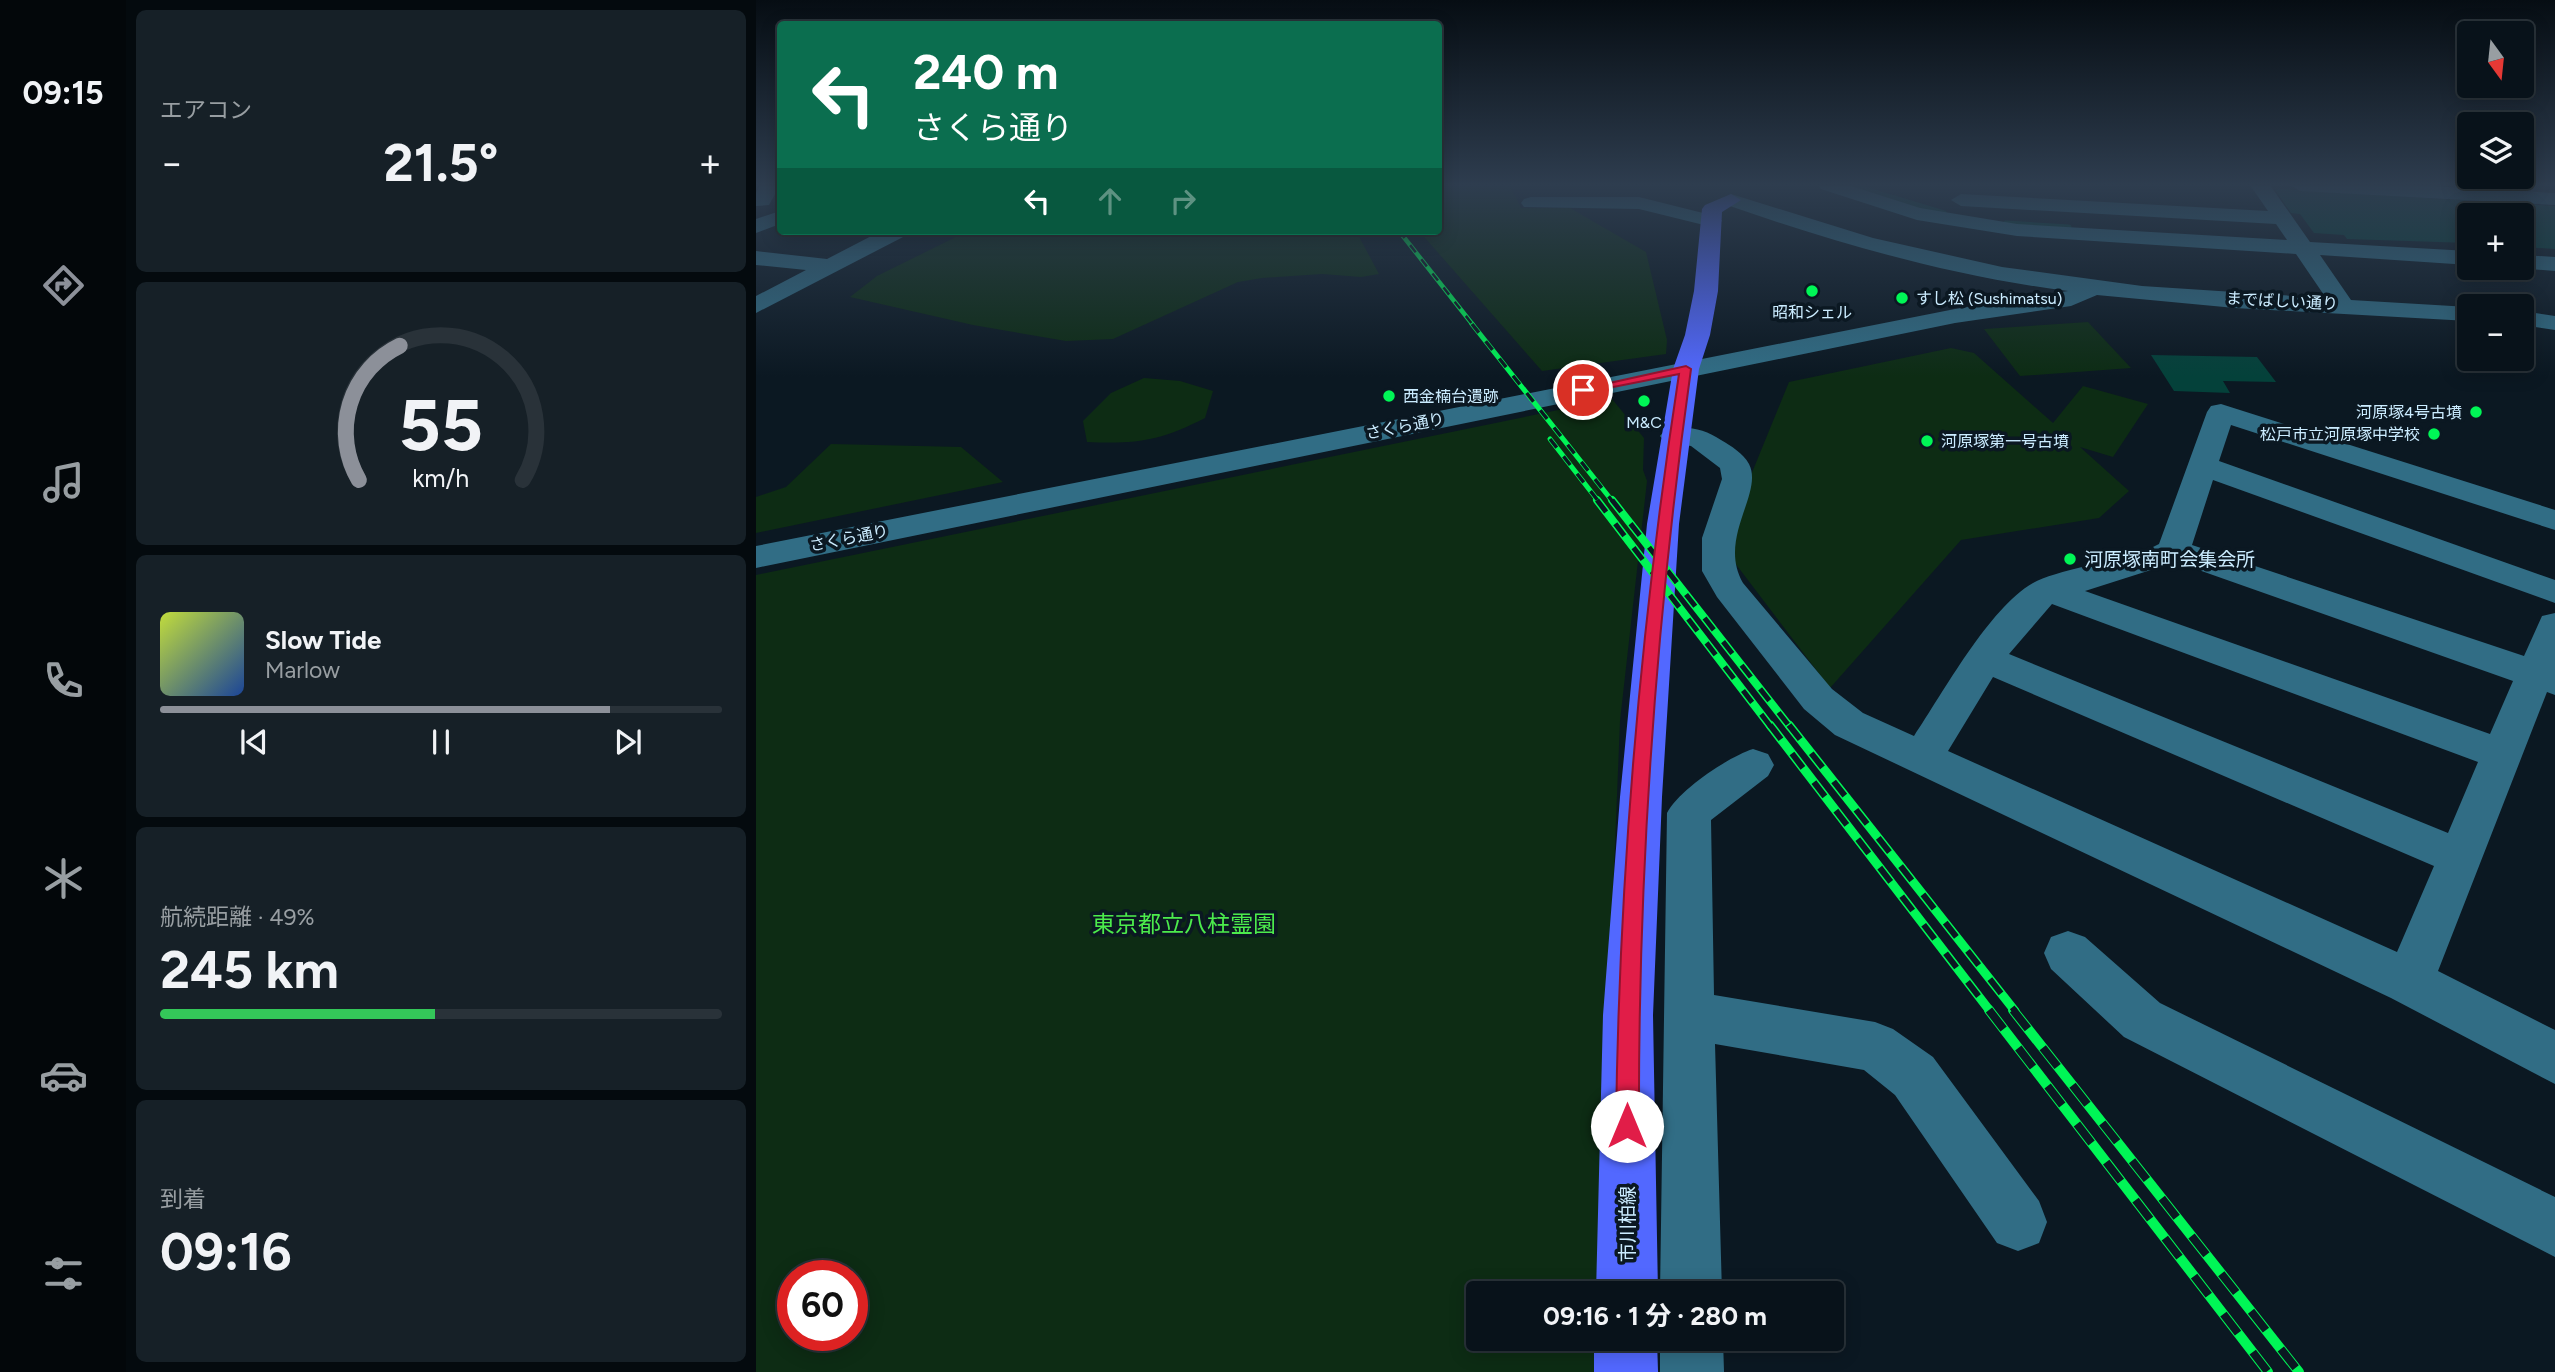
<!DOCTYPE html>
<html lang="ja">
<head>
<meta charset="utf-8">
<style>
  body { margin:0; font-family:Figtree,"Noto Sans JP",sans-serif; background:#162027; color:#f1f3f6; height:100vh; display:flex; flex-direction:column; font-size:26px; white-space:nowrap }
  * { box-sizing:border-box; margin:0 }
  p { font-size:23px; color:#989ea2 }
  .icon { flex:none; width:38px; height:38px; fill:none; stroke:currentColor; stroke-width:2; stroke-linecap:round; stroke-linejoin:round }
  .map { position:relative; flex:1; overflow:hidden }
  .drawer { display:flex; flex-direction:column; gap:10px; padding:10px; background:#040a0e; width:630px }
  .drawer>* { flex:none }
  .banner { position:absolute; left:21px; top:21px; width:665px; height:214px; border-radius:7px; box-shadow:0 4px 18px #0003,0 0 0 2px #293239; background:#0b6e4f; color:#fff; overflow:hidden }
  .needle { width:46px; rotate:165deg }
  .tools { position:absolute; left:1701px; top:21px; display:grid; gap:14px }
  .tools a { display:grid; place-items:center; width:77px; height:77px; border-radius:7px; background:#08121a; box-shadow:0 4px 18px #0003,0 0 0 2px #293239; font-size:35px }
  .speed { position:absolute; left:21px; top:1260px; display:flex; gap:14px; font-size:35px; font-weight:700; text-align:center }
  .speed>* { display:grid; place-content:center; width:91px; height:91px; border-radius:50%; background:#08121a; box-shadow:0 4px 18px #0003,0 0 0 2px #293239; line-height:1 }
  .speed .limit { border:10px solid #d22; background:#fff; color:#111 }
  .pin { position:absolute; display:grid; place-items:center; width:60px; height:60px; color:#fff; margin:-30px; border:4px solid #fff; border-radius:50%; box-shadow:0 2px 7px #0007 }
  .me { position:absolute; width:77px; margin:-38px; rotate:0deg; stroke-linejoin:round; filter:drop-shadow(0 0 5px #0008) }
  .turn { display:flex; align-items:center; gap:24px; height:147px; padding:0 21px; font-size:32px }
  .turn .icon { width:91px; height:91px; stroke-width:2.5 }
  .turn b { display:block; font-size:49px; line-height:60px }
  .lanes { display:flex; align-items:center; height:66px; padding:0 21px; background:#0003; justify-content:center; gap:35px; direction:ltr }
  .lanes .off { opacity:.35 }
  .big { font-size:52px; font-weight:700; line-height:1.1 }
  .drawer .card { flex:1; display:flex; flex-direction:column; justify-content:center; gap:10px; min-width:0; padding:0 24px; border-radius:10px; background:#162027 }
  .drawer .dial { align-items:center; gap:0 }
  .dial svg { height:182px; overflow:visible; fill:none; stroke:#293239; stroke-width:7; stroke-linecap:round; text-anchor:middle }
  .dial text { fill:#f1f3f6; stroke:none }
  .song { display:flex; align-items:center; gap:21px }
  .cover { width:84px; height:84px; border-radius:10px; background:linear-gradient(135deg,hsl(70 70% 55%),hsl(220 70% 35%)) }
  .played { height:7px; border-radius:4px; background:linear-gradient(90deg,#8c9099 80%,#293239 80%) }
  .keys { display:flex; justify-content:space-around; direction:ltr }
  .heat { display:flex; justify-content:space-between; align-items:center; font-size:38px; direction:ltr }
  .charge { height:10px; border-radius:5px; background:linear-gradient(90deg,#34c759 49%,#293239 0) }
  .trip { position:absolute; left:710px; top:1281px; width:378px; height:70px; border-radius:7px; background:#08121a; box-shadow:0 4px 18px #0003,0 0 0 2px #293239; font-weight:700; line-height:70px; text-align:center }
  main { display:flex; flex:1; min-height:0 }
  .tabs { display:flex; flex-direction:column; width:126px; justify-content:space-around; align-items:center; background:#03070a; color:#989ea2 }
  .tabs .icon { width:49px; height:49px }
  .tabs .on { color:#8c9099 }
  .tabs b { font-size:32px; color:#f1f3f6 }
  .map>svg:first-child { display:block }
  .green { fill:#0d2c14; fill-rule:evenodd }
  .water { fill:#04413a }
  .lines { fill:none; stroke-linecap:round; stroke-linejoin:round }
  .stream { stroke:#04413a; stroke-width:5 }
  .minor { fill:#316d85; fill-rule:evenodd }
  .major { fill:#5268ff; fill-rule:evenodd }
  .rail-far4-casing { stroke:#00f656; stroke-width:4.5 }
  .rail-far3-casing { stroke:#00f656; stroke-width:5 }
  .rail-far2-casing { stroke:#00f656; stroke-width:8 }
  .rail-far1-casing { stroke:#00f656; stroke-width:9 }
  .rail-casing { stroke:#00f656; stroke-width:10 }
  .rail-far4 { stroke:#0b1822; stroke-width:2.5; stroke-dasharray:9; stroke-linecap:butt }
  .rail-far3 { stroke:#0b1822; stroke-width:3.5; stroke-dasharray:11; stroke-linecap:butt }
  .rail-far2 { stroke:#0b1822; stroke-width:5; stroke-dasharray:15; stroke-linecap:butt }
  .rail-far1 { stroke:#0b1822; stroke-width:6; stroke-dasharray:18; stroke-linecap:butt }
  .rail { stroke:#0b1822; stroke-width:8; stroke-dasharray:24; stroke-linecap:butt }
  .route { fill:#e11d48; stroke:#92132f; stroke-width:2 }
  .poi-dot { fill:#00f656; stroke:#0b1822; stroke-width:2.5 }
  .labels { text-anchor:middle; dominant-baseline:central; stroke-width:7; stroke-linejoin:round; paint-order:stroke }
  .far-poi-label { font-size:16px; fill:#cbecff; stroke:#0b1822; text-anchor:start }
  .far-street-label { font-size:16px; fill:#cbecff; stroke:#0b1822 }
  .poi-label { font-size:19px; fill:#cbecff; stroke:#0b1822; text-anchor:start }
  .street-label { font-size:19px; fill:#cbecff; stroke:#0b1822 }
  .near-park-label { font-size:23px; fill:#4ceb4c; stroke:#0b1822 }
</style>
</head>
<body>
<main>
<nav class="tabs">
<b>09:15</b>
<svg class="icon on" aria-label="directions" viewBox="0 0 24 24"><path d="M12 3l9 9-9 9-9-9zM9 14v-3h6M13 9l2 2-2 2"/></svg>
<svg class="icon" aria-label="music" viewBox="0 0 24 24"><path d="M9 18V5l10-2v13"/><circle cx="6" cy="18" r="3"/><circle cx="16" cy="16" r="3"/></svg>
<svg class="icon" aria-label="phone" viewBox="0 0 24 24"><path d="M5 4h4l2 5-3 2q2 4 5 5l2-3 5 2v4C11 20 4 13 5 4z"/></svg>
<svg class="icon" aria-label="climate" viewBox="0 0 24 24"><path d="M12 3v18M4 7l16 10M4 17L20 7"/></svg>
<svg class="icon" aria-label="car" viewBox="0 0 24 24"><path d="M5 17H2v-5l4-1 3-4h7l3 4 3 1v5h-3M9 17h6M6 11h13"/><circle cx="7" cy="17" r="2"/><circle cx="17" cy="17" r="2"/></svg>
<svg class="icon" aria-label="filters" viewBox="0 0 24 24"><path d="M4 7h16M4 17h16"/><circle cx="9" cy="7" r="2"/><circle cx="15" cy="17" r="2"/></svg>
</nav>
<section class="drawer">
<div class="card"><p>エアコン</p>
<div class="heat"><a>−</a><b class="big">21.5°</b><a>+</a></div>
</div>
<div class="card dial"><svg viewBox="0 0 100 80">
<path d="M14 69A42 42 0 1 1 86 69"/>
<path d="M14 69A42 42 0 0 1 32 10" stroke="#8c9099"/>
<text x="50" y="56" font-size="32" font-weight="700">55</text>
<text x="50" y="72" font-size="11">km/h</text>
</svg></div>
<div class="card">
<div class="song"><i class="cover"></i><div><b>Slow Tide</b><p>Marlow</p></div></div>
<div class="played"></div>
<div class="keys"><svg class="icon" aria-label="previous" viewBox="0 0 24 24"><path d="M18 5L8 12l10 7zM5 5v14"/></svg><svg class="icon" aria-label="pause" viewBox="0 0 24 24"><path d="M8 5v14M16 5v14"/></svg><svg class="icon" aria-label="next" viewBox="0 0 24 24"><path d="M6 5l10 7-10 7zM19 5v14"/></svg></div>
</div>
<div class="card"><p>航続距離 · 49%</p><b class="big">245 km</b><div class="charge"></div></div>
<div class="card"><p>到着</p><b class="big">09:16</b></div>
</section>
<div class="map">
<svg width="1799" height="1372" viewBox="0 0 1799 1372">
  <rect width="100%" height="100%" fill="#0b1822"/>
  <g class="green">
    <polygon points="683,185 754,185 765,208 814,208 890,252 911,340 910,354 786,371 663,231 682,231"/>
    <polygon points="212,231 600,231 623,274 605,277 566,274 506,278 482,282 357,339 310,341 217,325 94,297 121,276"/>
    <polygon points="1332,322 1375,368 1264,376 1228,329"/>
    <polygon points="1195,348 1218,353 1297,423 1327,386 1392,404 1357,457 1324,447 1373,491 1343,518 1205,540 1074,688 966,546 1033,382"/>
    <path d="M388,378L424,381L457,391L449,418C404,441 382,444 331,442L327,421L355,393Z"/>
    <path d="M856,399L888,438L887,470L891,481L864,721L841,1293H723V1339H839L838,1372H0V575ZM37,1276H96V1335H37Z"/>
    <polygon points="75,444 205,447 247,482 0,533 0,497 30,487"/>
  </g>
  <g class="water">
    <polygon points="1524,189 1799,206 1799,249 1766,247 1766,215 1713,215 1713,243 1591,239 1588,235 1558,233 1544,214 1535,213 1519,190"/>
    <polygon points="1395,355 1501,357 1520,382 1467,381 1474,393 1418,391"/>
  </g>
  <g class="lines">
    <g class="stream">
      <polyline points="1095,185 1188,213"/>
      <polyline points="1250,223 1313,227"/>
    </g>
    <g class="minor">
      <polygon points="4,185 24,185 13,205 0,206 0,193"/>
      <path d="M1062,185H1092L1164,208L1261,224L1531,240L1520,224L1205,206L1195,200L1205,194L1512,211L1494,185H1514L1554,242L1713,251V265L1564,255L1595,300L1713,307V321L1479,308L1341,295L1315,306L1199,323L0,568V546L1199,309L1312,291C1194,276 1080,243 968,204L965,200L975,194L1117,238L1246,267L1386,286L1570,298L1540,254L1261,236L1161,220L1065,189Z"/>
      <polygon points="1534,185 1656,185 1799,193 1799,205 1544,191"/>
      <polygon points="775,197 883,197 963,217 966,221 956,227 883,209 768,207 765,203 768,199"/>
      <polygon points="24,211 24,224 0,233 0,219"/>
      <polygon points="125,231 152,231 149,236 0,313 0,296 50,270 0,265 0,251 71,259"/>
      <polygon points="1766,255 1799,257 1799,271 1762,268 1766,268"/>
      <polygon points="1766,311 1799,316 1799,330 1766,325"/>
      <path d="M1465,404L1799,510V530L1475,425L1463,461L1799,580V603L1457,480L1436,545L1768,656L1786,616L1799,613V695L1791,692L1682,971L1799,1030V1084L1635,998L1079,735L1048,709L961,597L946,571V538L966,479L964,468L935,446L909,442L904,436L909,430C928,425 948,428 965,440C975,446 987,453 993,464C1008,493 961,538 987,583L1076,689L1107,713L1158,736C1187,693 1233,608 1277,583C1298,571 1361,560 1387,552L1403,544L1451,412L1455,406ZM1420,562L1757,681L1734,734L1329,591ZM1296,604L1722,762L1692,833L1253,654ZM1237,677L1678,866L1641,952L1192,751Z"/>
      <path d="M997,749L1012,754L1018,765L1012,776L955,820L958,995L1119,1022L1137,1029L1177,1057L1283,1201L1291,1222L1283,1243L1262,1251L1241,1243L1139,1095L1108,1070L959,1044L966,1293H904L911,813C923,790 972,757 997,749Z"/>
      <polygon points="1312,931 1329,937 1404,1003 1799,1197 1799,1257 1368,1037 1295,969 1288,953 1295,937"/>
      <polygon points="904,1339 967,1339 968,1372 904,1372"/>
    </g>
    <g class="major">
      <polygon points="975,194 985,200 966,212 962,291 954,335 943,369 923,524 906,797 897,1015 902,1293 840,1293 847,1015 864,797 891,524 917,369 929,335 938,291 946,209 949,205"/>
      <polygon points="838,1339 901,1339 902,1372 838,1372"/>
    </g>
    <defs>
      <polyline id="rail-far4" points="643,231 717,325"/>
      <g id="rail-far3">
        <polyline points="716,324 857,502"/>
        <polyline points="794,439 843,502"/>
      </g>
      <g id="rail-far2">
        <polyline points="841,500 1015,727"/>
        <polyline points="856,500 1034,727"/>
      </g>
      <g id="rail-far1">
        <polyline points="1014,725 1234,1011"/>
        <polyline points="1033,725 1259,1011"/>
      </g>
      <g id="rail">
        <polyline points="1233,1010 1512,1372"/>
        <polyline points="1257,1010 1543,1372"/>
      </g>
    </defs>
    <use href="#rail-far4" class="rail-far4-casing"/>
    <use href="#rail-far3" class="rail-far3-casing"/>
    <use href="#rail-far2" class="rail-far2-casing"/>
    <use href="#rail-far1" class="rail-far1-casing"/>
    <use href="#rail" class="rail-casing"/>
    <use href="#rail-far4" class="rail-far4"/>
    <use href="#rail-far3" class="rail-far3"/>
    <use href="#rail-far2" class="rail-far2"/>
    <use href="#rail-far1" class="rail-far1"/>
    <use href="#rail" class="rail"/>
  </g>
  <linearGradient id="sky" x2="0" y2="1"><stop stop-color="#060d13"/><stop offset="0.49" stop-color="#2e3d4f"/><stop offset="1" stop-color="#2e3d4f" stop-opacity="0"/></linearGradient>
  <rect width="1799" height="377" fill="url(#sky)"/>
  <path class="route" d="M930,366L935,369C900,619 882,874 883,1126L879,1134L871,1138L863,1134L860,1126C863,875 885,622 923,374L827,393L822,390Z"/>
  <g class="poi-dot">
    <circle cx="1056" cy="291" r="7"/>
    <circle cx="1146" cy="298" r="7"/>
    <circle cx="633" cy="396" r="7"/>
    <circle cx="888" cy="401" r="7"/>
    <circle cx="1720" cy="412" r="7"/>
    <circle cx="1678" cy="434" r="7"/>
    <circle cx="1171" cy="441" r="7"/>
    <circle cx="1314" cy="559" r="7"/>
  </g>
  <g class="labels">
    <g class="far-poi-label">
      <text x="1160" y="298">すし松 (Sushimatsu)</text>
      <text x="1056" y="312" text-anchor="middle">昭和シェル</text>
      <text x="647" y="396">西金楠台遺跡</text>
      <text x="1706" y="412" text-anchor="end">河原塚4号古墳</text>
      <text x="888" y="422" text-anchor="middle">M&amp;C</text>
      <text x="1664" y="434" text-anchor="end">松戸市立河原塚中学校</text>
      <text x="1185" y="441">河原塚第一号古墳</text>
    </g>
    <g class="far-street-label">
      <text transform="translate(1526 301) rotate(3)">までばしい通り</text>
      <text transform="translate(649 426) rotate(-11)">さくら通り</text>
      <text transform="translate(93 538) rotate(-11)">さくら通り</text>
    </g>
    <g class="poi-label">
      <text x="1328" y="559">河原塚南町会集会所</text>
    </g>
    <g class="street-label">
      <text transform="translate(871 1224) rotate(-90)">市川柏線</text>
    </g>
    <g class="near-park-label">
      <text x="428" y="924">東京都立八柱霊園</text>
    </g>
  </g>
</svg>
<div class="tools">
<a><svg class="needle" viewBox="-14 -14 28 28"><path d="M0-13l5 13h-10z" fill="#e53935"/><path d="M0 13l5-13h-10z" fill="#989ea2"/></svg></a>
<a><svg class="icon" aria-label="layers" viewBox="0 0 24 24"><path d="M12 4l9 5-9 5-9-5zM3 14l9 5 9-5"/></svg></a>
<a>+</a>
<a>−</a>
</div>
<div class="speed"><div class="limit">60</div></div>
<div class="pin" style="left:827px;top:390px;background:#d93025"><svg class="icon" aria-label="arrive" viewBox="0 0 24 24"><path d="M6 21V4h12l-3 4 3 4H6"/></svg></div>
<svg class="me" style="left:871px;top:1126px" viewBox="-20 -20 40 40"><circle r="19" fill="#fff"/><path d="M0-13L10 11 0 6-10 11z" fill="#e11d48"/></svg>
<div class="trip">09:16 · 1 分 · 280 m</div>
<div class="banner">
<div class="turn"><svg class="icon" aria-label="left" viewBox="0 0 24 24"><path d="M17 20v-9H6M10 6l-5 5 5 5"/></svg><div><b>240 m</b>さくら通り</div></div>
<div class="lanes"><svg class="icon" aria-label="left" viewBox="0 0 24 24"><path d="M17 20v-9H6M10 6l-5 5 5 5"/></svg><svg class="icon off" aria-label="ahead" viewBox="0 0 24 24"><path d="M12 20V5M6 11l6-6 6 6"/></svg><svg class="icon off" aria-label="right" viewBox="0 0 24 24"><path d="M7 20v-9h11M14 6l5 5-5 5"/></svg></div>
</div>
</div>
</main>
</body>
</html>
